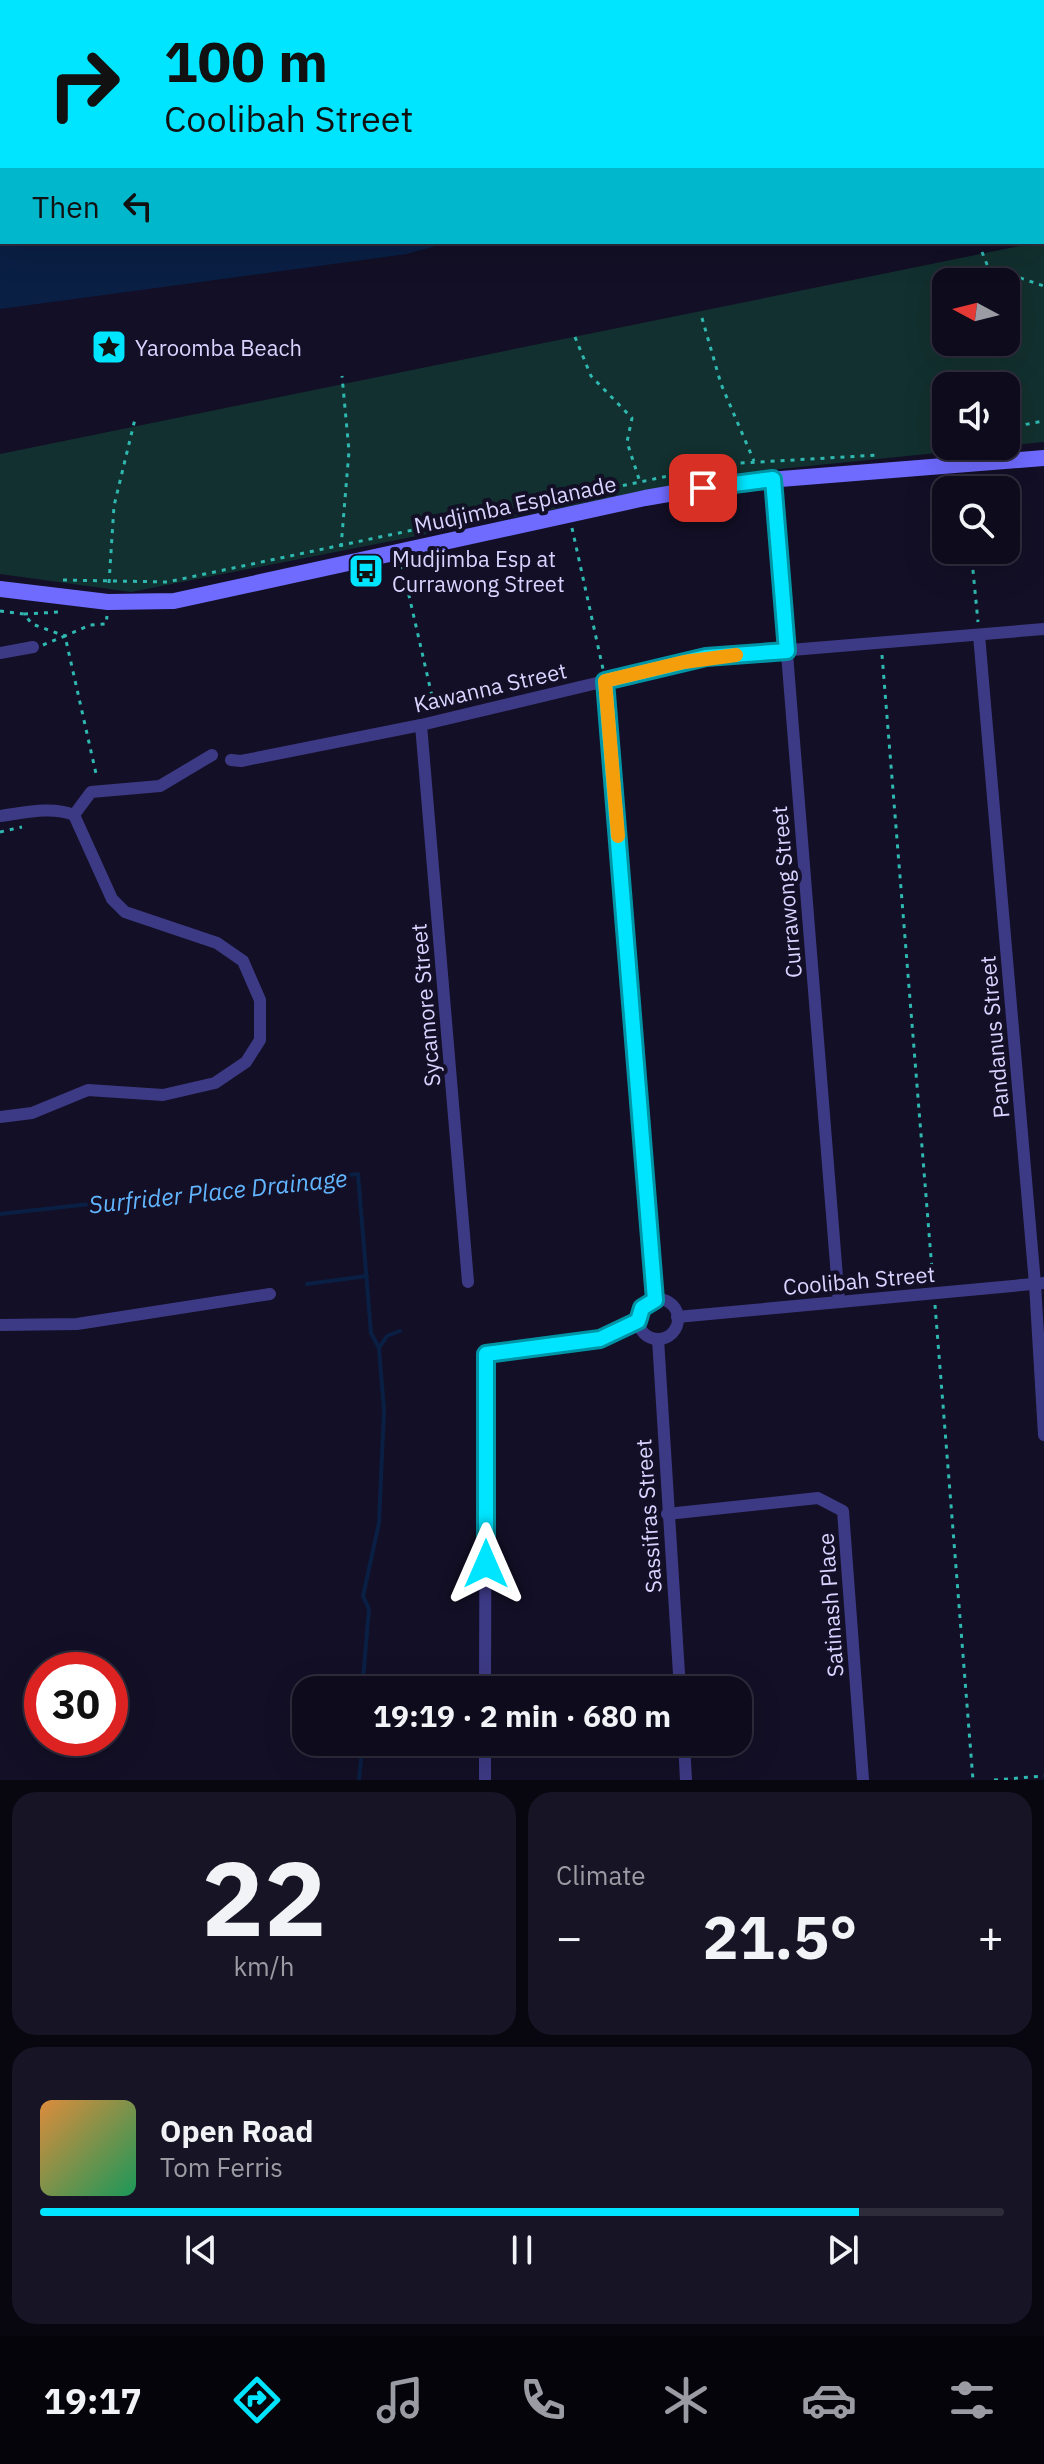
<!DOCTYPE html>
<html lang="en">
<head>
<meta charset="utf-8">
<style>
  body { margin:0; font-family:"IBM Plex Sans",sans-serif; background:#171425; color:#f1f3f6; height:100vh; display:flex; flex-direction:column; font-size:30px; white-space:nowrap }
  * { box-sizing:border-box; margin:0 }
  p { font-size:26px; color:#9b9ba3 }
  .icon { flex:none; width:44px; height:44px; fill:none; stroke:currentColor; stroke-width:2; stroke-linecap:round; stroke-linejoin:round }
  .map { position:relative; height:1780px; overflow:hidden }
  .drawer { display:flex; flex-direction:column; gap:12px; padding:12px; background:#08060f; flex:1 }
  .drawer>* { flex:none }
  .guide { position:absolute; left:0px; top:0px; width:1044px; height:244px; box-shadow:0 8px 32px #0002,0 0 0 2px #2e2b3b; background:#00e5ff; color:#111; overflow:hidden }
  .needle { width:52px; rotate:277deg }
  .tools { position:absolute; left:932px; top:268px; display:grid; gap:16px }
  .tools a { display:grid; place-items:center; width:88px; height:88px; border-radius:16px; background:#0e0b1c; box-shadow:0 8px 32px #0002,0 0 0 2px #2e2b3b; font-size:40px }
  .speed { position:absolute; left:24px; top:1652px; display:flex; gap:16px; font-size:40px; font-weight:700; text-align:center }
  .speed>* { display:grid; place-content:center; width:104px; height:104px; border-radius:50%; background:#0e0b1c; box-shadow:0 8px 32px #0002,0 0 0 2px #2e2b3b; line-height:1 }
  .speed .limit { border:12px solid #d22; background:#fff; color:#111 }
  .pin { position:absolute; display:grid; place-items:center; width:68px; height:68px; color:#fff; margin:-34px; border-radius:16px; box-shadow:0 4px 12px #0006 }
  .me { position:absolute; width:88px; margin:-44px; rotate:0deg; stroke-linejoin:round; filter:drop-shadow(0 0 6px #0008) }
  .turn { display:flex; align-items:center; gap:28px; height:168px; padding:0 32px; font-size:36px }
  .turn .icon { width:104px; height:104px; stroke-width:2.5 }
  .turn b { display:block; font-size:56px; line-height:68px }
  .then { display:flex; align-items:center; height:76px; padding:0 32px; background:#0003; gap:16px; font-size:30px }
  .big { font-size:60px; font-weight:700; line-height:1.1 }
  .drawer .tile { flex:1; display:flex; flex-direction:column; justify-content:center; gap:12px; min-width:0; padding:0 28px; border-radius:24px; background:#171425 }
  .drawer .dial { align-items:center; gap:0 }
  .dial b { font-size:104px; line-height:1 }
  .song { display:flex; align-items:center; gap:24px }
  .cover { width:96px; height:96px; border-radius:12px; background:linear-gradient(135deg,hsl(30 70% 55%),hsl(150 70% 35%)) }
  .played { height:8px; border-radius:4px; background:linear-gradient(90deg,#00e5ff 85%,#2e2b3b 85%) }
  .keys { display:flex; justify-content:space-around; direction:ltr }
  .heat { display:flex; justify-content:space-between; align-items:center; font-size:44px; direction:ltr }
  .drawer .tiles { flex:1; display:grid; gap:12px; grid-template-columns:1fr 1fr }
  .tile:last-child { grid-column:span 2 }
  .trip { position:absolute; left:292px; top:1676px; width:460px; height:80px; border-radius:24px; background:#0e0b1c; box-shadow:0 8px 32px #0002,0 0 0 2px #2e2b3b; font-weight:700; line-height:80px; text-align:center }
  .tabs { display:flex; height:128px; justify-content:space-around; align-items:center; background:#06040b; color:#9b9ba3 }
  .tabs .icon { width:56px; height:56px }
  .tabs .selected { color:#00e5ff }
  .tabs b { font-size:36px; color:#f1f3f6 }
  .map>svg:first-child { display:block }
  .green { fill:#12302f; fill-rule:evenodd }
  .water { fill:#0a1f44 }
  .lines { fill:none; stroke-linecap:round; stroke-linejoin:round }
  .stream { stroke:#0a1f44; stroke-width:4 }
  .path { stroke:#2fb8b0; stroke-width:3; stroke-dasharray:4 6; stroke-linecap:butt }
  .street { stroke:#3d3a85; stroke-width:12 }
  .secondary { stroke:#6f6bff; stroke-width:16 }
  .route-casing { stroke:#0095a6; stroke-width:20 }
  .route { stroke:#00e5ff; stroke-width:14 }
  .slow { stroke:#f59e0b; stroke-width:14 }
  .labels { text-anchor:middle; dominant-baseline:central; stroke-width:8; stroke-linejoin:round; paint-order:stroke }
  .poi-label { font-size:22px; fill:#d9d4ff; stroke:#130f26; text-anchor:start }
  .street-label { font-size:22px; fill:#d9d4ff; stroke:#130f26 }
  .water-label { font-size:24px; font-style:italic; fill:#62b6ff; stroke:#130f26 }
</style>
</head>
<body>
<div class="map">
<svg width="1044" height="1780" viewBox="0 0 1044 1780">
  <rect width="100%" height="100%" fill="#130f26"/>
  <path class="green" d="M1044,241V442L739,473L131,592L0,574V454ZM946,282H1006V342H946ZM946,386H1006V446H946Z"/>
  <polygon class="water" points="0,0 1044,0 1044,109 1042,2 2,2 2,242 450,242 407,254 0,309"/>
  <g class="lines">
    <g class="stream">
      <polyline points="0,1214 358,1174 371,1333 379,1348"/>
      <polyline points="307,1284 367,1276"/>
      <polyline points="362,1690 369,1609 363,1596 379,1523 384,1410 379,1348 387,1336 400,1331"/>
      <polyline points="359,1780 363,1742"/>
    </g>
    <g class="path">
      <polyline points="982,252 988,267 1044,286"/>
      <polyline points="702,318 721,384 754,461"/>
      <polyline points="575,337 591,376 632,418 627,442 639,479"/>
      <polyline points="1006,428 1044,421"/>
      <polyline points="965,481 966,490"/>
      <polyline points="572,528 603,669"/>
      <polyline points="341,547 349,451 342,376"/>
      <polyline points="971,550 978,622"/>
      <polyline points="402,565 435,709"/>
      <polyline points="63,580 167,582 725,464 879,455"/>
      <polyline points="109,583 114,506 135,419"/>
      <polyline points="0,611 24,614 32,624 65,636 90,625 106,624 107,616"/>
      <polyline points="24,614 59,612"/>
      <polyline points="43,645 65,636 97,778"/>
      <polyline points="882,655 933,1282"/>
      <polyline points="0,832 22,827"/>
      <polyline points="935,1305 973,1780"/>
      <polyline points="994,1780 1044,1776"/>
    </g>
    <g class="street">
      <polyline points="773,479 839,1302"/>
      <polyline points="979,635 1035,1284 1044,1435"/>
      <polyline points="0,653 33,647"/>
      <polyline points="605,681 655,1300"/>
      <polyline points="421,725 468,1282"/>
      <polyline points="231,760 241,761 421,725 706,657 1044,629"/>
      <polyline points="74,815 91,792 160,786 212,755"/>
      <path d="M0,816C24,813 51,806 74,815L112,899L125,912L217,943L243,961L260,1000V1040L246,1062L215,1083L163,1095L88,1090L32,1113L0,1117"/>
      <circle cx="658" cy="1319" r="20"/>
      <polyline points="677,1317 1044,1283"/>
      <polyline points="0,1325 77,1324 270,1294"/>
      <polyline points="658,1339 680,1690"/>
      <polyline points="667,1514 818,1498 843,1511 863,1780"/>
      <polyline points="485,1690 486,1354 600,1339 638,1321"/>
      <polyline points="684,1742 686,1780"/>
      <polyline points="485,1780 485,1742"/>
    </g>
    <polyline class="secondary" points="0,589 108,602 174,601 645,498 732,483 1044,458"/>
  </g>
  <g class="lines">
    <defs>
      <polyline id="route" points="486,1564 486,1354 600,1339 638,1321 642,1308 655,1300 605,681 706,657 787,651 773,479 703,488"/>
    </defs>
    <use href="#route" class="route-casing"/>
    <use href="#route" class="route"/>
    <polyline class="slow" points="618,836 605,681 684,662 736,655"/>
  </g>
  <defs>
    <symbol id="sight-square" viewBox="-11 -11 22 22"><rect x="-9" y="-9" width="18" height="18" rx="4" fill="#00e5ff" stroke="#130f26"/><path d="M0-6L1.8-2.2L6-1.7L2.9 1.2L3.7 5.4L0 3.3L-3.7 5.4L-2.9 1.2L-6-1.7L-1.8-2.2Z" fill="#111"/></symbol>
    <symbol id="bus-square" viewBox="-11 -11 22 22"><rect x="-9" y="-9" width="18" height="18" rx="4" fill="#00e5ff" stroke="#130f26"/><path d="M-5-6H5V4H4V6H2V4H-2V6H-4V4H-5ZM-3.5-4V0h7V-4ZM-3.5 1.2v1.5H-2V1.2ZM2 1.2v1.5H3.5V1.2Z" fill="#111"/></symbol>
  </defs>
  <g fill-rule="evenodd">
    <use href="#sight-square" x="89" y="327" width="40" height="40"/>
    <use href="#bus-square" x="346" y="551" width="40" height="40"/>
  </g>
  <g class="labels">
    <g class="poi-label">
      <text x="135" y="347">Yaroomba Beach</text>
      <text x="392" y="558">Mudjimba Esp at<tspan x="392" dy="25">Currawong Street</tspan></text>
    </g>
    <g class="street-label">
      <text transform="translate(515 504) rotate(-12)">Mudjimba Esplanade</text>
      <text transform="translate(490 687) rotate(-13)">Kawanna Street</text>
      <text transform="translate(786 892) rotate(-95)">Currawong Street</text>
      <text transform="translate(425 1005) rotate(-95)">Sycamore Street</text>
      <text transform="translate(994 1037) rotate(-95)">Pandanus Street</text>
      <text transform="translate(859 1280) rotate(-5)">Coolibah Street</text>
      <text transform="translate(648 1516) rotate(-94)">Sassifras Street</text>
      <text transform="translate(830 1605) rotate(-94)">Satinash Place</text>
    </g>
    <g class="water-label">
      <text transform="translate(218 1191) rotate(-6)">Surfrider Place Drainage</text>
    </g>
  </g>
</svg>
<div class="tools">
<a><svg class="needle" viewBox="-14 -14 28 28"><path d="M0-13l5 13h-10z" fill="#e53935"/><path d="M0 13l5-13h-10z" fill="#9b9ba3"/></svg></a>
<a><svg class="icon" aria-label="sound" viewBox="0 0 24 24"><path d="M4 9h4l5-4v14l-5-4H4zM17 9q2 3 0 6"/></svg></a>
<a><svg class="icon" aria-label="search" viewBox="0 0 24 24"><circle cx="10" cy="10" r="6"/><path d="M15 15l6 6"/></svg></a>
</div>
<div class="speed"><div class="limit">30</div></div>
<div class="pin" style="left:703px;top:488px;background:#d93025"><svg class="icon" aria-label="arrive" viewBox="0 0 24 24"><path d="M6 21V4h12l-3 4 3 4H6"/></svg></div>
<svg class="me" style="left:486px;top:1564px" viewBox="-20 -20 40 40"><path d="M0-17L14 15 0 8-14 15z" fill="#00e5ff" stroke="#fff" stroke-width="4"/></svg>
<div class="trip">19:19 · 2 min · 680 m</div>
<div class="guide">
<div class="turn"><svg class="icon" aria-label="right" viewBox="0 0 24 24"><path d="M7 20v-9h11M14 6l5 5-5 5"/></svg><div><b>100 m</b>Coolibah Street</div></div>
<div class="then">Then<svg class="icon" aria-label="left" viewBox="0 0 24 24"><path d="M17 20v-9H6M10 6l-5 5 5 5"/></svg></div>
</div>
</div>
<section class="drawer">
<div class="tiles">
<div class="tile dial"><b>22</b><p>km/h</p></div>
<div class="tile"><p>Climate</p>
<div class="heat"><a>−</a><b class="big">21.5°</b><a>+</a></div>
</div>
<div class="tile">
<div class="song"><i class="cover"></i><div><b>Open Road</b><p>Tom Ferris</p></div></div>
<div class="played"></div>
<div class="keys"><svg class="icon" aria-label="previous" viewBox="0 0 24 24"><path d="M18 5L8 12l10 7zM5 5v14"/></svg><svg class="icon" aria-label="pause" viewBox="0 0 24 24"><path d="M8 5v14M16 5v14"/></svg><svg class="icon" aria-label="next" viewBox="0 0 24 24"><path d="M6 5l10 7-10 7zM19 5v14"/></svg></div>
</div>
</div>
</section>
<nav class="tabs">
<b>19:17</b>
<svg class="icon selected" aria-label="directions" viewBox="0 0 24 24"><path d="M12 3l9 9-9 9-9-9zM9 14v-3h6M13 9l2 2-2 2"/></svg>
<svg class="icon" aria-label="music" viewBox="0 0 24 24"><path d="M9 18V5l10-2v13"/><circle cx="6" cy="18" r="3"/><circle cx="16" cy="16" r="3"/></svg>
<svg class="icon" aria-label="phone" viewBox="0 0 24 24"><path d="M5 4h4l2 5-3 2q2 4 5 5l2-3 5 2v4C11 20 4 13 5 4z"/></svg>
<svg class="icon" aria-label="climate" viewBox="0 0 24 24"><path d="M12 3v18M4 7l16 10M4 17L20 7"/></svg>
<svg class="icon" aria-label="car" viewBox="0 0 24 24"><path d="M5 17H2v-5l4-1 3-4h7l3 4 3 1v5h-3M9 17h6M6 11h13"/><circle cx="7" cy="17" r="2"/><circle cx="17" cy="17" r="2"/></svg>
<svg class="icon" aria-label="filters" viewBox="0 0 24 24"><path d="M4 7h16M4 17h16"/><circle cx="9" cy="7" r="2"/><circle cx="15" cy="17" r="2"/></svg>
</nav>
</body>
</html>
